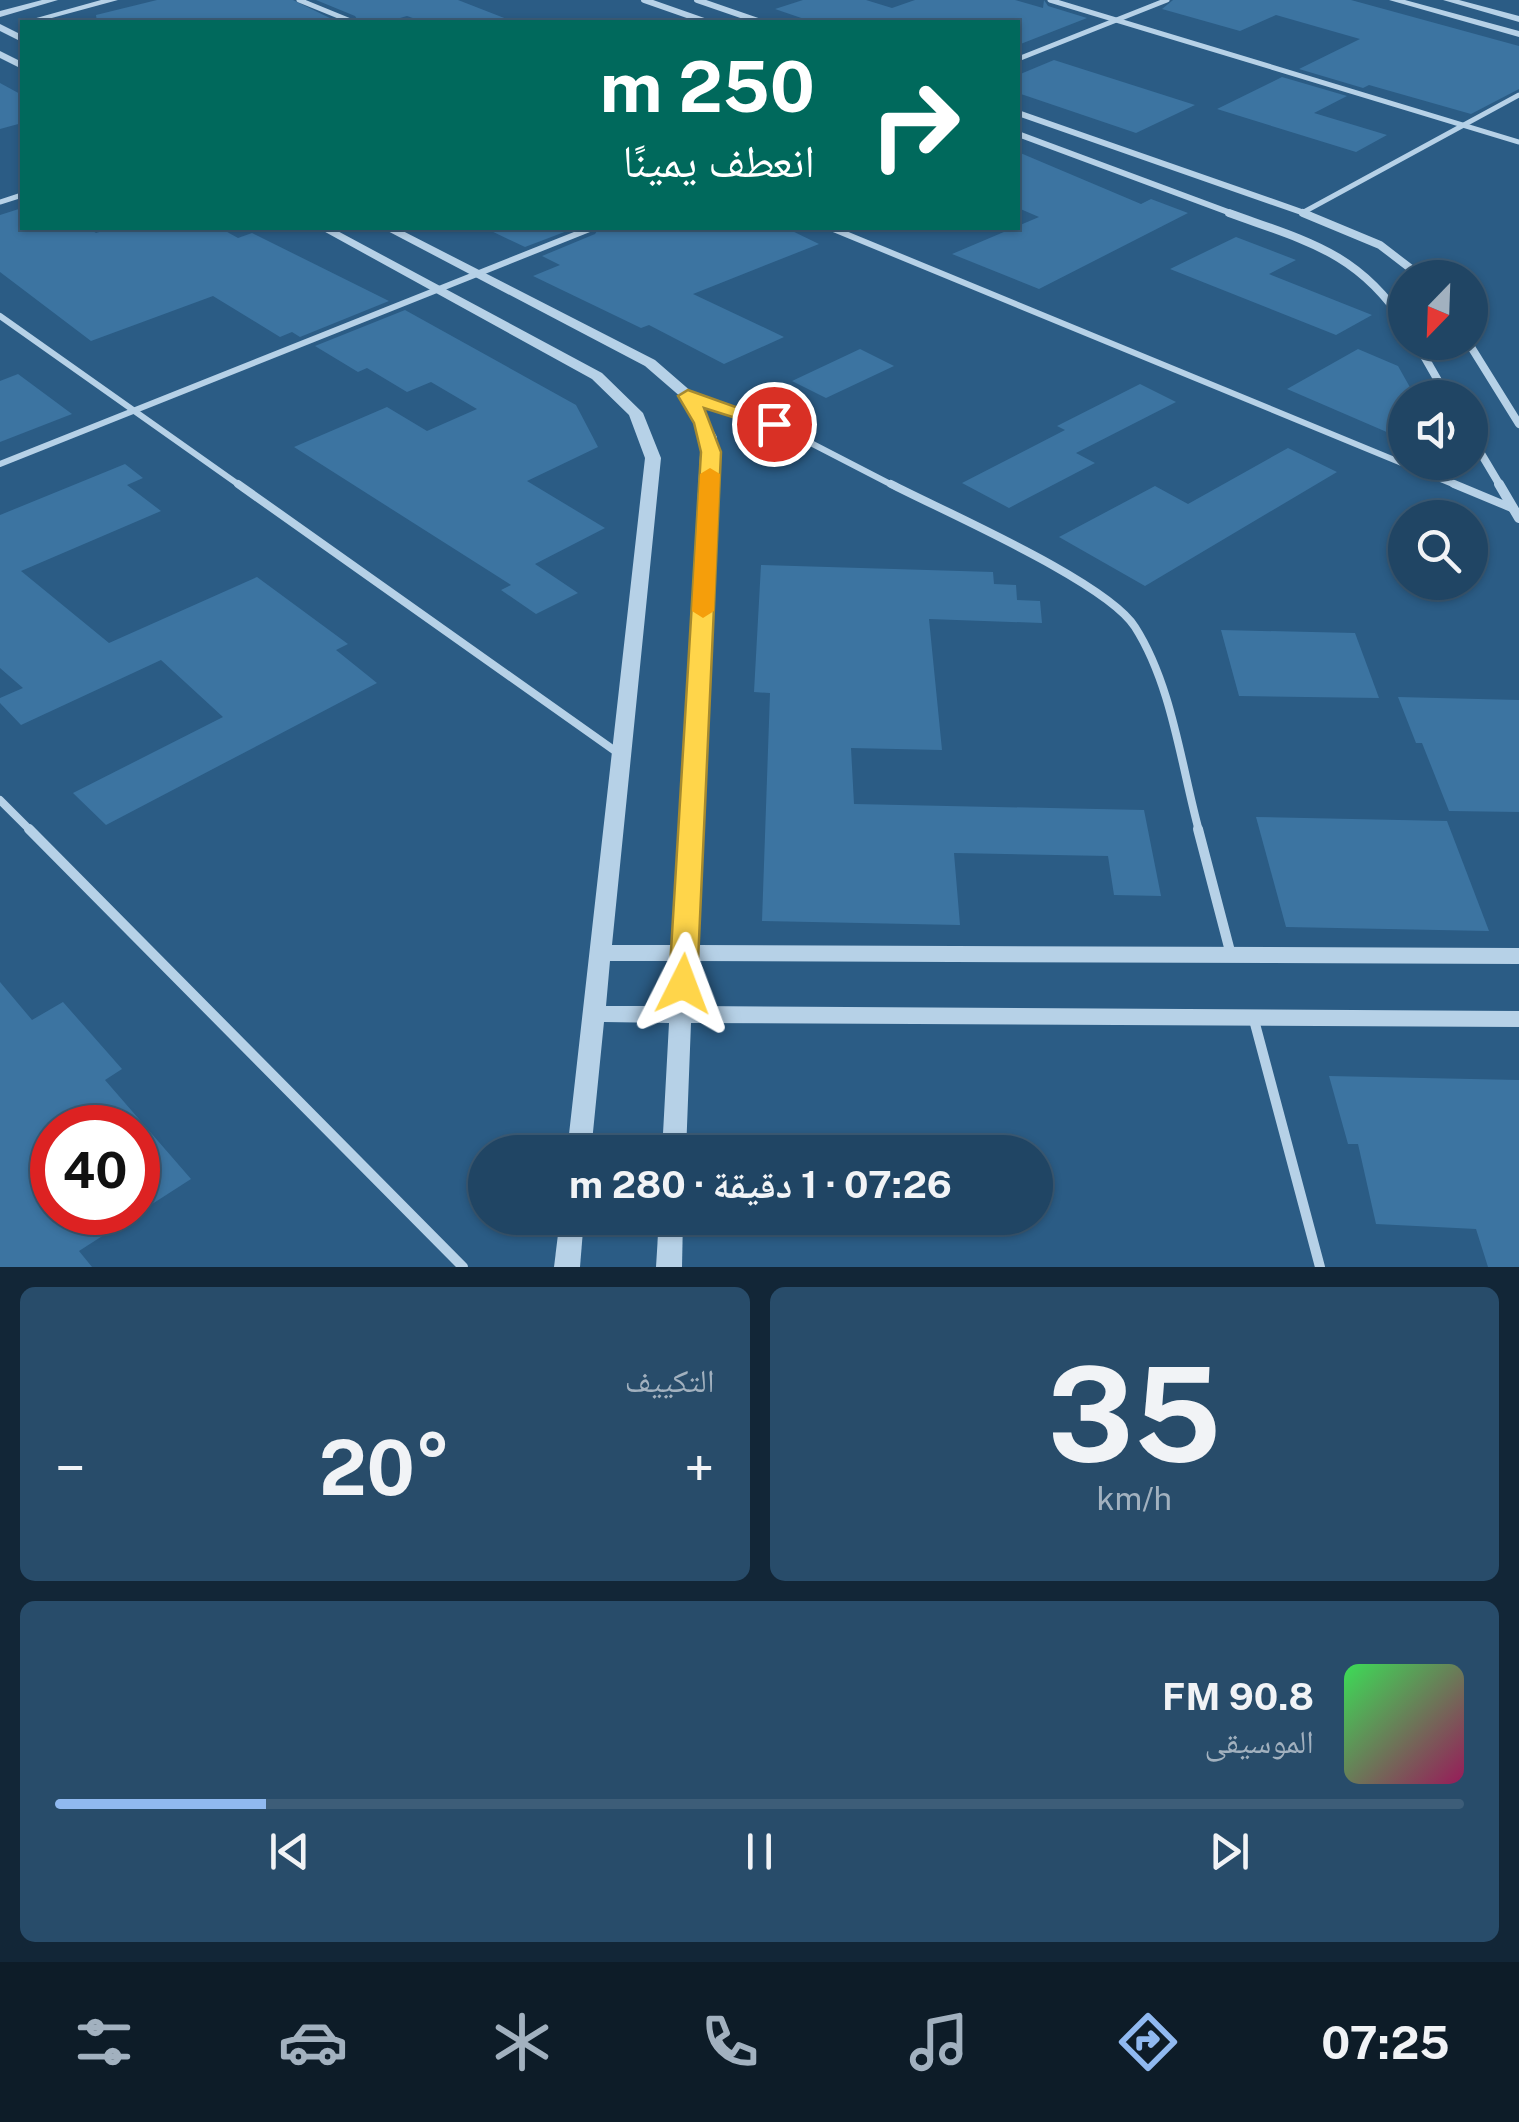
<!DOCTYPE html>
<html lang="ar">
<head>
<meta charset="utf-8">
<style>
  body { margin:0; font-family:"Public Sans","Noto Naskh Arabic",sans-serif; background:#284c6a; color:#f1f3f6; direction:rtl; height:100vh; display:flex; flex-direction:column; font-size:38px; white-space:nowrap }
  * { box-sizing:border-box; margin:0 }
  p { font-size:32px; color:#a2b1bf }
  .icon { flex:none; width:55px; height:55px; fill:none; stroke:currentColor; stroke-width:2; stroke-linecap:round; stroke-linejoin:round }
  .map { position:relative; height:1267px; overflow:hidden; direction:ltr }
  .drawer { display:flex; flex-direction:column; gap:20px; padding:20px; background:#122637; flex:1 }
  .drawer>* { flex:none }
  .banner { position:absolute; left:20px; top:20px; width:1000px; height:210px; border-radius:0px; box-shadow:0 2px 8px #0004,0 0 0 2px #3d5d78; direction:rtl; background:#00695c; color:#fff; overflow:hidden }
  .needle { width:65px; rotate:203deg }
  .fabs { position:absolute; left:1388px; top:260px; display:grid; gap:20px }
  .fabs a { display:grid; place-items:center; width:100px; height:100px; border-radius:50%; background:#204564; box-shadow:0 2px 8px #0004,0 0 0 2px #3d5d78; font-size:50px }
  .speed { position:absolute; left:30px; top:1105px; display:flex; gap:20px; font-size:50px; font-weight:700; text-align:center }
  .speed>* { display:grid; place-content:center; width:130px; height:130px; border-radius:50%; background:#204564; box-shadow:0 2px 8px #0004,0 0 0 2px #3d5d78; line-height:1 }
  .speed .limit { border:15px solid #d22; background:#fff; color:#111 }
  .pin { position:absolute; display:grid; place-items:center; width:85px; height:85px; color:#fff; margin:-42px; border:5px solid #fff; border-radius:50%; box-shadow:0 2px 10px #0007 }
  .me { position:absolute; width:110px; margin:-55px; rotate:3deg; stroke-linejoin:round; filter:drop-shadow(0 0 8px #0008) }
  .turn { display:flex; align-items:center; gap:35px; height:210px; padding:0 40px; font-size:45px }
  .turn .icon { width:130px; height:130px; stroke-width:2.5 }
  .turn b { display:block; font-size:70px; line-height:85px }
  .big { font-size:75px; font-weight:700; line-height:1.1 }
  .drawer .widget { flex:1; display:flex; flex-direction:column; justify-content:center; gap:15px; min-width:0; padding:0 35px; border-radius:15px; background:#284c6a }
  .drawer .dial { align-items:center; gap:0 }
  .dial b { font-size:130px; line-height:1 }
  .song { display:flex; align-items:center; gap:30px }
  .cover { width:120px; height:120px; border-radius:15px; background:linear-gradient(135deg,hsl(130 70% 55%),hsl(330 70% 35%)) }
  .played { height:10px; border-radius:5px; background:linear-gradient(90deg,#90b9f0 15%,#3d5d78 15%) }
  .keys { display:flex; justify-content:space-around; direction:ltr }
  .heat { display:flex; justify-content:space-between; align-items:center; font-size:55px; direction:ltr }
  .drawer .tiles { flex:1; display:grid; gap:20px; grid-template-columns:1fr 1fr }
  .widget:last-child { grid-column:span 2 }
  .trip { position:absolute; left:468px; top:1135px; width:585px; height:100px; border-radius:50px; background:#204564; box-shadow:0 2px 8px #0004,0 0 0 2px #3d5d78; font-weight:700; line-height:100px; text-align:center; direction:rtl }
  .dock { display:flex; height:160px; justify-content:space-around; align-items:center; background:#0d1c28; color:#a2b1bf }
  .dock .icon { width:70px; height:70px }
  .dock .on { color:#90b9f0 }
  .dock b { font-size:45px; color:#f1f3f6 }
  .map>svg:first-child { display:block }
  .building { fill:#3c74a1; fill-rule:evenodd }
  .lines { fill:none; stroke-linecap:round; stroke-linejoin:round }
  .service-far3 { stroke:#b6d1e7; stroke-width:5 }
  .service-far2 { stroke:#b6d1e7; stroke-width:6 }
  .service-far1 { stroke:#b6d1e7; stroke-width:8 }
  .service { stroke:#b6d1e7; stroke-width:10 }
  .minor-far2 { stroke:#b6d1e7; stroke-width:6 }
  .minor-far1 { stroke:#b6d1e7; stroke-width:8 }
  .minor { stroke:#b6d1e7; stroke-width:10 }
  .tertiary { fill:#b6d1e7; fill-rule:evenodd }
  .route { fill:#ffd54a; stroke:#a68a30; stroke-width:2.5 }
  .slow { fill:#f59e0b }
</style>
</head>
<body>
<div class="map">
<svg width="1519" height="1267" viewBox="0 0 1519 1267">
  <rect width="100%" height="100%" fill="#2b5c85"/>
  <g class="building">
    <polygon points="157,0 293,0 338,22 97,22 96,15"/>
    <polygon points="316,0 458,0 512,21 424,22 407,16 386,22 359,22 355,16"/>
    <polygon points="803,0 866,0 892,8 915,0 1015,0 1043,8 1044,0 1048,6 1087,18 1018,45 1018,22 813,22 775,9"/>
    <polygon points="1173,0 1351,0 1519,46 1519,89 1471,114 1369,85 1363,88 1299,69 1360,39 1276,15 1240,31 1162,9"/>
    <polygon points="1054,60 1195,105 1136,133 1018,93 1018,75"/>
    <polygon points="1282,77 1347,96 1314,113 1387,135 1356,152 1217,109"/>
    <polygon points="0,83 22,95 22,123 0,129"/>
    <polygon points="1018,152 1141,204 1151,199 1188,213 1039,289 952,254 1039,217 1018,208"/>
    <polygon points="22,208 22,228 88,228 96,233 112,228 220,228 238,238 252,233 389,301 300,337 292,332 280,337 213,296 91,341 0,272 0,215"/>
    <polygon points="485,228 575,228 525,247"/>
    <polygon points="599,228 786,228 819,244 693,294 784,337 724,364 649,325 641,328 533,276 560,265 542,256 595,234"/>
    <polygon points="1236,237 1296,260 1269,274 1372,315 1336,335 1170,269"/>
    <polygon points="405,310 576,405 598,447 527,481 605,528 535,564 578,593 536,614 501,590 511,585 294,447 387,407 427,431 477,409 431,382 407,392 367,368 358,372 315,346"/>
    <polygon points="860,349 894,366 826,398 792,381"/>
    <polygon points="1358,349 1398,366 1416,398 1405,398 1405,423 1389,433 1287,389"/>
    <polygon points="18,374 72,414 0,442 0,381"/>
    <polygon points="1140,384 1176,402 1076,453 1095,463 1009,508 962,483 1065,430 1057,426"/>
    <polygon points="1288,448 1337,472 1145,586 1059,537 1155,486 1188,504"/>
    <polygon points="125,464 143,478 127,485 161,511 21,571 109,643 257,577 348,644 336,650 377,683 106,825 73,793 223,717 161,660 21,725 0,703 0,698 23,688 0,668 0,515"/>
    <polygon points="761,565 993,572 994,584 1016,585 1017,600 1040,601 1042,623 929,619 942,750 851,748 854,804 1144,810 1161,896 1114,895 1108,856 954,853 960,925 762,921 770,693 754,692"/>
    <polygon points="1221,630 1355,633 1379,698 1239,696"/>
    <polygon points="1398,697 1519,700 1519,812 1449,811 1422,743 1416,743"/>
    <polygon points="1256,817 1447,821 1489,931 1286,927"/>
    <path d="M0,982L32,1020L63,1002L122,1069L105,1080L191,1179L79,1251L92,1267H0ZM52,1128H138V1212H52Z"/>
    <polygon points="1329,1076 1519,1080 1519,1267 1488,1267 1476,1229 1376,1224 1358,1144 1348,1144"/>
  </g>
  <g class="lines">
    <g class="service-far3">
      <polyline points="299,0 353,22"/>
      <polyline points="1050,0 1519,142"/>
      <polyline points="1018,59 1167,0"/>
      <polyline points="0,202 22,195"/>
      <polyline points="1302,213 1519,95"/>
    </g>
    <g class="service-far2">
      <polyline points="831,228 1460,487"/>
      <polyline points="0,316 242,487"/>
      <polyline points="688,396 774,424 896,487"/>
      <polyline points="0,464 592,228"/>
    </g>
    <g class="service-far1">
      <polyline points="238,484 618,753"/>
      <path d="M891,484C945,512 1107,582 1135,627C1172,685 1181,765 1199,831"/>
      <polyline points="1454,484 1514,509"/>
      <polyline points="0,800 31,831"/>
    </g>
    <g class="service">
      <polyline points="29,829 463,1267"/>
      <polyline points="1198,829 1231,955"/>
      <polyline points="1254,1020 1320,1267"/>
    </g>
    <g class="minor-far2">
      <polyline points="644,0 707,22"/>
      <polyline points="697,0 761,22"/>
      <polyline points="1018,113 1310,215"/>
      <polyline points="1018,134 1236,215"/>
    </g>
    <g class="minor-far1">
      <path d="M1229,213C1306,241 1358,252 1405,324"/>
      <polyline points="1303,213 1380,245 1423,278"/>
      <polyline points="1416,342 1448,398"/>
      <polyline points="1468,342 1519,424"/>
      <polyline points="1470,435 1501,487"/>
    </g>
    <polyline class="minor" points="1499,484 1519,518"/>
    <g class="tertiary">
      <polygon points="42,0 58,0 0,17 0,11"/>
      <polygon points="101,0 118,0 37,22 22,22"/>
      <polygon points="1389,0 1405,0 1519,31 1519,37"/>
      <polygon points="1443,0 1459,0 1519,16 1519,22"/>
      <polygon points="0,24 22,35 22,42 0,31"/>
      <polygon points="0,51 22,62 22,69 0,58"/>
      <path d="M318,228H332L602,373L643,413L661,458L612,945H673L701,437L682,398L645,366L382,228H397L655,360L693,393L717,437L695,945L1519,948V964L694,961L692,1006L1519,1011V1027L691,1023L686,1152H662L669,1023L604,1022L591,1152H567L645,458L629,415L592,379ZM610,961H673L670,1006H606Z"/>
      <polygon points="560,1218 584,1218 580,1267 554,1267"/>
      <polygon points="659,1218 683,1218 682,1267 656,1267"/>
    </g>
  </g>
  <polygon class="route" points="688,390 783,424 774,430 704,408 721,452 697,984 693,991 673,991 669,984 701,452 694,423 678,396"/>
  <polygon class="slow" points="710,468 720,474 714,611 703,618 692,611 700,474"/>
</svg>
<div class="fabs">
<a><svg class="needle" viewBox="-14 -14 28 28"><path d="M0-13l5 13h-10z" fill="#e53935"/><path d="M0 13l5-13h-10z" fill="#a2b1bf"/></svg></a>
<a><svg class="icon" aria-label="sound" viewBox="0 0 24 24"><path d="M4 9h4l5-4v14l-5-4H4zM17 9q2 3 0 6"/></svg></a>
<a><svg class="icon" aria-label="search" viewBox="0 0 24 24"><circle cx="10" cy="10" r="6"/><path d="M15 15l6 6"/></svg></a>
</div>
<div class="speed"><div class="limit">40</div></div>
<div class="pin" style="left:774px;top:424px;background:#d93025"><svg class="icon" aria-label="arrive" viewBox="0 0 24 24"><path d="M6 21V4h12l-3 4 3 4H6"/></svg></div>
<svg class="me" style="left:683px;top:984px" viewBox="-20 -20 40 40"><path d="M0-17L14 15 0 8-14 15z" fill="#ffd54a" stroke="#fff" stroke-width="4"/></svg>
<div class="trip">07:26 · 1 دقيقة · 280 m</div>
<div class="banner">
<div class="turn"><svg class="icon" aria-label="right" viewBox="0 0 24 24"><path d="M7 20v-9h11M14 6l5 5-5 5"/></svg><div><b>250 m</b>انعطف يمينًا</div></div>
</div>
</div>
<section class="drawer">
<div class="tiles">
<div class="widget dial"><b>35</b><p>km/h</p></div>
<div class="widget"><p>التكييف</p>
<div class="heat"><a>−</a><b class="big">20°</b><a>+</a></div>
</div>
<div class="widget">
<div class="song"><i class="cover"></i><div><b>90.8 FM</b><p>الموسيقى</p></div></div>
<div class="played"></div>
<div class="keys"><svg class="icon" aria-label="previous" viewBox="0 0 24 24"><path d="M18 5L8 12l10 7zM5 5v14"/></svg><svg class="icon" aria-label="pause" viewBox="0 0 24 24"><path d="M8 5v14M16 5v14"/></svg><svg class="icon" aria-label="next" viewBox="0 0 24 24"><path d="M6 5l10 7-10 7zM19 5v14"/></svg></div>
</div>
</div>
</section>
<nav class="dock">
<b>07:25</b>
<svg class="icon on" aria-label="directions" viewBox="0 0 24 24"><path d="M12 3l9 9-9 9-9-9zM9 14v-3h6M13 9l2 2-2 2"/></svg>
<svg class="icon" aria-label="music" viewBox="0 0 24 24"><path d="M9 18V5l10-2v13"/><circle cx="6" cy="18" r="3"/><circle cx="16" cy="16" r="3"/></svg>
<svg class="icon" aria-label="phone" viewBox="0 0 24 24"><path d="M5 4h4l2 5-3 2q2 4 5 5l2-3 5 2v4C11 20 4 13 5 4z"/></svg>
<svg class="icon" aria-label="climate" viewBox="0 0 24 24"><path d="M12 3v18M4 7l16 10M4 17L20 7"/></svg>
<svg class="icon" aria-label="car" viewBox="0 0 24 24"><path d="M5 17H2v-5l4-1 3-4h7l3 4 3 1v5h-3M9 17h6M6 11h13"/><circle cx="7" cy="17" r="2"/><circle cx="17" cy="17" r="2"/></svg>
<svg class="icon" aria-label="filters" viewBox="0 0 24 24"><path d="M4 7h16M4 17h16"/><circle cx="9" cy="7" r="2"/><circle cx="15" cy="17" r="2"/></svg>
</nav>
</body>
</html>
